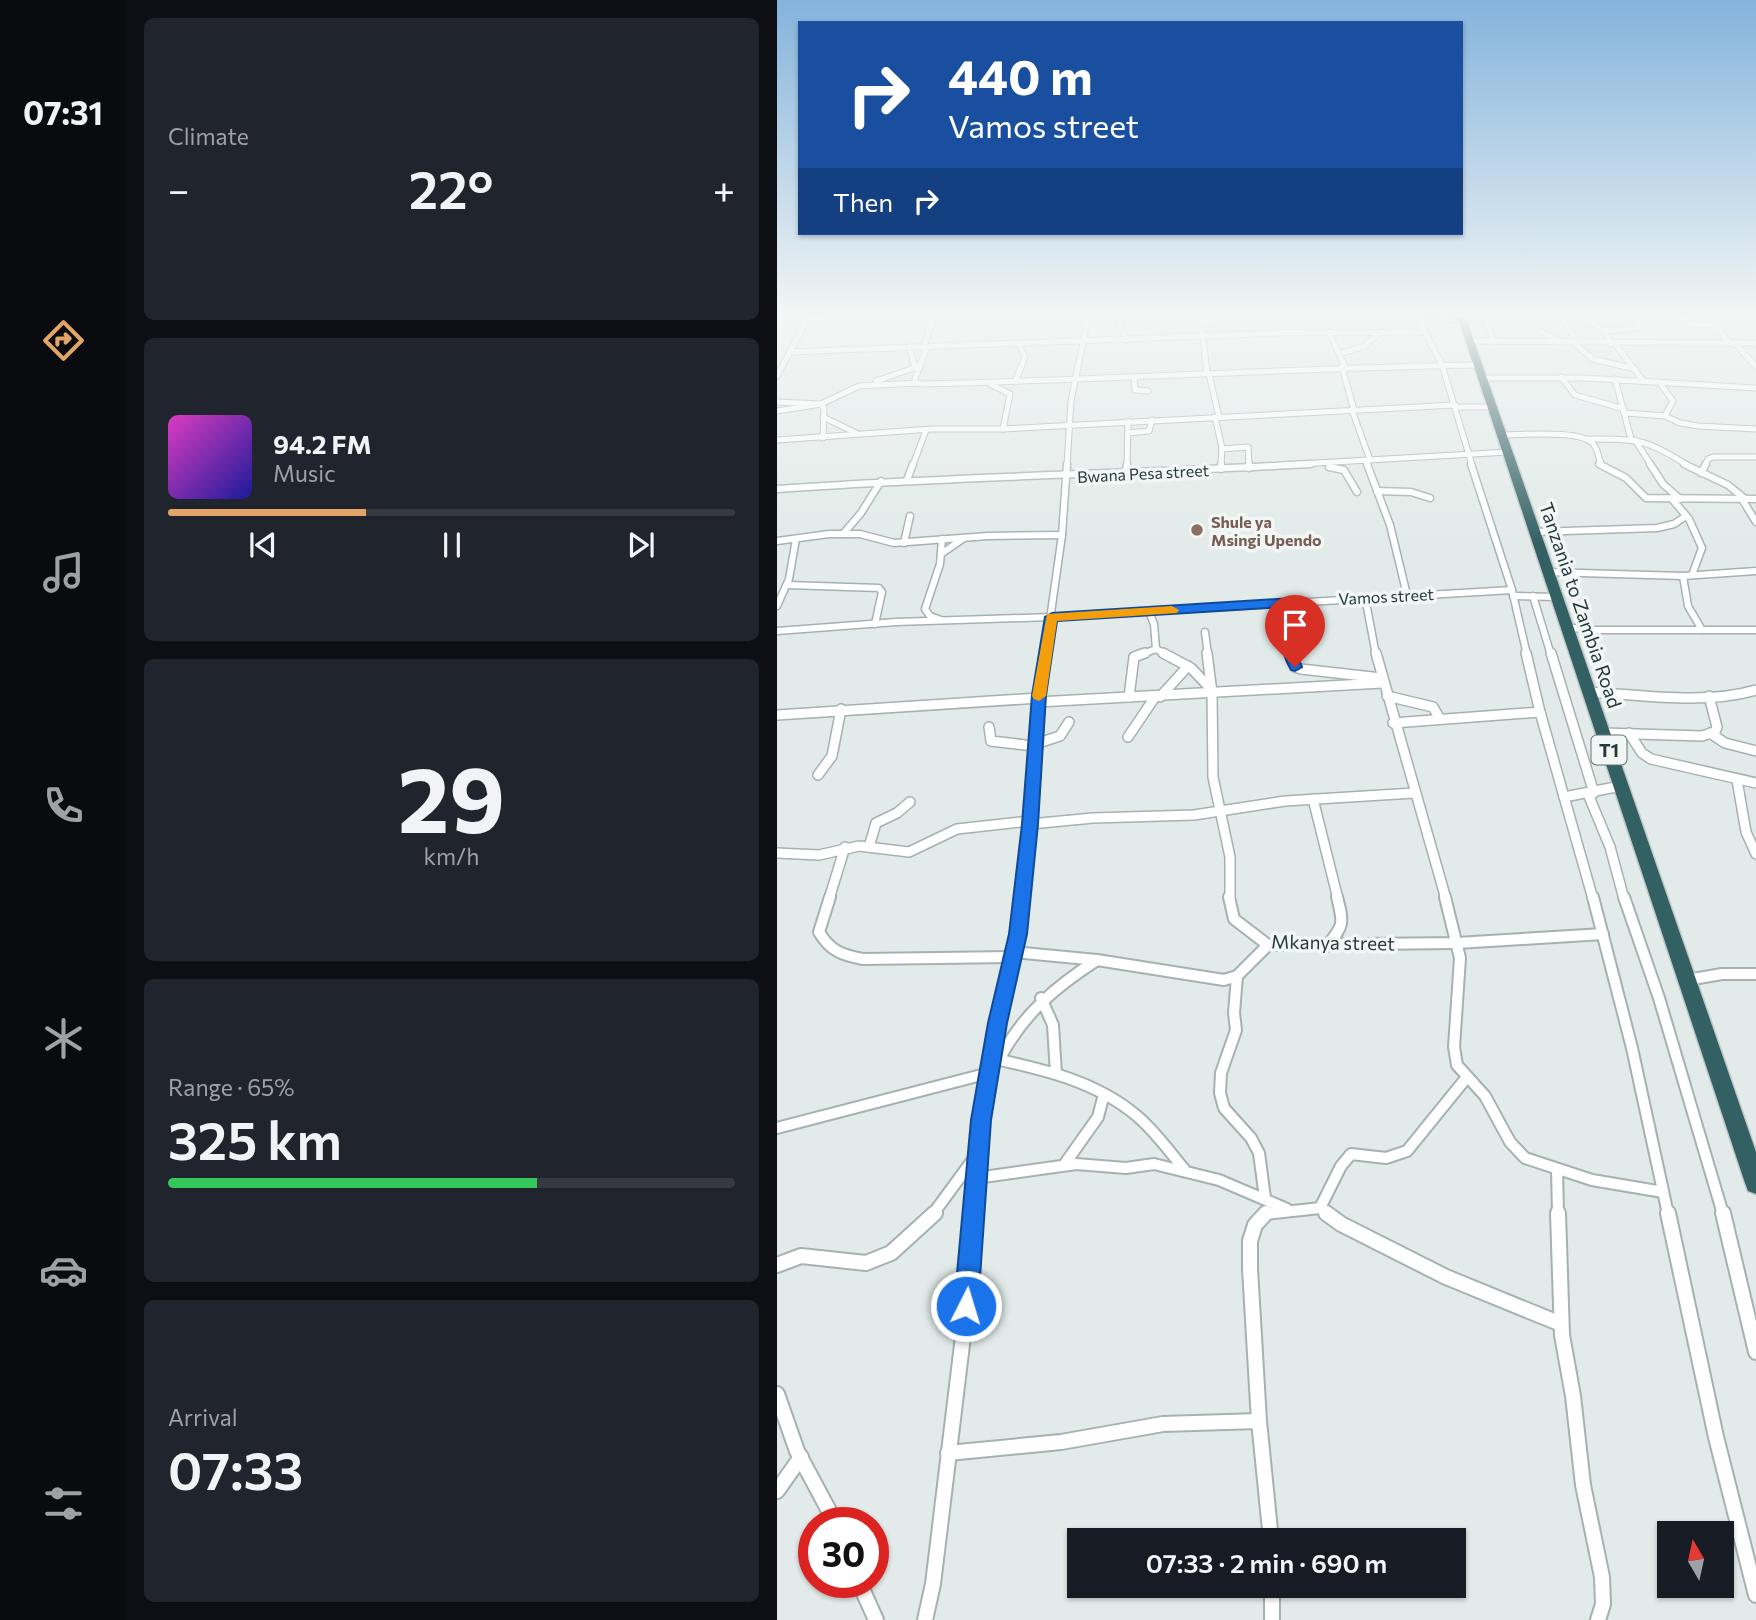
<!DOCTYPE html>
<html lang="en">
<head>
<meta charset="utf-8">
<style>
  body { margin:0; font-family:Commissioner,sans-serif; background:#20242c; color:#f1f3f6; height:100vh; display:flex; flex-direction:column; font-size:26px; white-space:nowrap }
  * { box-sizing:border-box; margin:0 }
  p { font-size:23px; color:#9ea1a6 }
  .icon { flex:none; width:38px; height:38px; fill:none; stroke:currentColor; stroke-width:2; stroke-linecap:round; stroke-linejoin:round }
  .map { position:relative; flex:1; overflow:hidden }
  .panel { display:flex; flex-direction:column; gap:18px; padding:18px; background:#0d0f14; width:651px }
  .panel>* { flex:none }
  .banner { position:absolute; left:21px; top:21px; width:665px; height:214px; border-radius:0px; box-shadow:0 2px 5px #0004; background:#1a4fa0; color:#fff; overflow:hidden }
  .needle { width:46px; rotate:351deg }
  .fabs { position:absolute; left:880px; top:1521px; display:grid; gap:14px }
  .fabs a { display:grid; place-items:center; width:77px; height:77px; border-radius:0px; background:#171b24; box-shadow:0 2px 5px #0004; font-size:35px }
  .speed { position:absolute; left:21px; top:1507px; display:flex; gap:14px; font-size:35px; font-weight:700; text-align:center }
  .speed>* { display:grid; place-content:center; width:91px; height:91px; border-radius:50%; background:#171b24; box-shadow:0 2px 5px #0004; line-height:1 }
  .speed .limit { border:10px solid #d22; background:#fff; color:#111 }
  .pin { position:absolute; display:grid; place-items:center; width:60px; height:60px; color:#fff; margin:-72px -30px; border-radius:50% 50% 50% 0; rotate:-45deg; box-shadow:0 0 7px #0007 }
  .pin .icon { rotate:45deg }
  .me { position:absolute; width:77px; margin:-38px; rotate:5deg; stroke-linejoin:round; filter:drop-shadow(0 0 5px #0008) }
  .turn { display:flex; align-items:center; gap:24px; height:147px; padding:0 35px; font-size:32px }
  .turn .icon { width:91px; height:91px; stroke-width:2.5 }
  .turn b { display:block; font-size:49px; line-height:60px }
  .then { display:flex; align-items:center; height:66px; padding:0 35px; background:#0003; gap:14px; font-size:26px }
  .big { font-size:52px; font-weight:600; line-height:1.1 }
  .panel .widget { flex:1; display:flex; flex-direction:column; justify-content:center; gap:10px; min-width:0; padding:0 24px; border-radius:10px; background:#20242c }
  .panel .dial { align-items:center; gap:0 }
  .dial b { font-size:91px; line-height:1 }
  .song { display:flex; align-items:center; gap:21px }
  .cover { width:84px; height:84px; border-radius:10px; background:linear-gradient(135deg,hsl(310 70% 55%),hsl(240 70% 35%)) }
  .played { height:7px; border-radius:4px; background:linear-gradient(90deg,#e3a567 35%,#363941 35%) }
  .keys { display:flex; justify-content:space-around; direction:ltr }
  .heat { display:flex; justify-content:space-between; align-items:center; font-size:38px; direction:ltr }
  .charge { height:10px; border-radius:5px; background:linear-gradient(90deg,#34c759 65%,#363941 0) }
  .trip { position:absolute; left:290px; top:1528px; width:399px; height:70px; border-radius:0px; background:#171b24; box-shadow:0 2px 5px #0004; font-weight:600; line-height:70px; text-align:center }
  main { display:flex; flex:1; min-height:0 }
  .dock { display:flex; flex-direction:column; width:126px; justify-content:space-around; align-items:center; background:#090b0e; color:#9ea1a6 }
  .dock .icon { width:49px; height:49px }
  .dock .on { color:#e3a567 }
  .dock b { font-size:32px; color:#f1f3f6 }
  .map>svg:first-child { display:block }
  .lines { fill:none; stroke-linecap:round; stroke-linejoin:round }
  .street-far4-casing { stroke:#a5b2b1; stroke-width:7 }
  .street-far3-casing { stroke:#a5b2b1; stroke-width:9 }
  .street-far2-casing { stroke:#a5b2b1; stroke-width:12 }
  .street-far1-casing { stroke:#a5b2b1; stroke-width:14 }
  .street-casing { stroke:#a5b2b1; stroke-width:18 }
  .secondary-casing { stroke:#9fb2b0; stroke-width:4 }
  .highway-casing { stroke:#c2c8c8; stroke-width:3 }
  .street-far4 { stroke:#fff; stroke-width:5 }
  .street-far3 { stroke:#fff; stroke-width:6 }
  .street-far2 { stroke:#fff; stroke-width:9 }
  .street-far1 { stroke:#fff; stroke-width:10 }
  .street { stroke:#fff; stroke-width:14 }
  .secondary { fill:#fff; fill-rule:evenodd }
  .highway { fill:#336063; fill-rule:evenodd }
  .route { fill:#1a73e8; stroke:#114b97; stroke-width:2 }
  .slow { fill:#f59e0b }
  .education-dot { fill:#8d6e63; stroke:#f2f7f6; stroke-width:2.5 }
  .labels { text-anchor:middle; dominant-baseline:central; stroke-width:7; stroke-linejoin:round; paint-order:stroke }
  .far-street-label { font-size:16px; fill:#243a39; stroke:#f2f7f6 }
  .far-education-label { font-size:16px; font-weight:bold; fill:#785e54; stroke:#f2f7f6; text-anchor:start }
  .shield { fill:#f2f7f6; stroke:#627372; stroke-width:2 }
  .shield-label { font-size:18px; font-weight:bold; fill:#243a39 }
  .street-label { font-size:19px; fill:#243a39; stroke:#f2f7f6 }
</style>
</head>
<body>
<main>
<nav class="dock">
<b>07:31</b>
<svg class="icon on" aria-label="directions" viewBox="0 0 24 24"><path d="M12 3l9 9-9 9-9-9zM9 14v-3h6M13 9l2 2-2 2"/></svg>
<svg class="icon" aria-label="music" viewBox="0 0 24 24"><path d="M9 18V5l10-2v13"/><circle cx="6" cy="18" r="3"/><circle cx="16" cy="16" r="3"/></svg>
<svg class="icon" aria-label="phone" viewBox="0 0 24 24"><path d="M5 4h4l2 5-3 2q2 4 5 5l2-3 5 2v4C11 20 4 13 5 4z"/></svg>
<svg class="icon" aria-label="climate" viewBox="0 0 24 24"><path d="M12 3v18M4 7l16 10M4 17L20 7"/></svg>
<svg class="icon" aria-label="car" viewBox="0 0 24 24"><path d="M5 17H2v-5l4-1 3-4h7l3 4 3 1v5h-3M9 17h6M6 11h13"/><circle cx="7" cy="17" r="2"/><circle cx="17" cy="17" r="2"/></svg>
<svg class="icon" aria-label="filters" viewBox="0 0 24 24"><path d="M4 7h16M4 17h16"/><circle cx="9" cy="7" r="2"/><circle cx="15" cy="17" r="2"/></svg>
</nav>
<section class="panel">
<div class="widget"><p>Climate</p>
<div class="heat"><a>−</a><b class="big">22°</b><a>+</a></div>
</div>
<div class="widget">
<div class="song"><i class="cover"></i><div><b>94.2 FM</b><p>Music</p></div></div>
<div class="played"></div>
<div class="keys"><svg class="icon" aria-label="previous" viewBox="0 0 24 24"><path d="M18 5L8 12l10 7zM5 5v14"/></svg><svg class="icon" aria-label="pause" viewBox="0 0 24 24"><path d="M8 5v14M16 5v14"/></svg><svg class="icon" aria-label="next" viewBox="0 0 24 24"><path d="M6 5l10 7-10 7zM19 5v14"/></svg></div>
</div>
<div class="widget dial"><b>29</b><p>km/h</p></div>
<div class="widget"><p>Range · 65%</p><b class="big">325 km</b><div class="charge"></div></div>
<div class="widget"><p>Arrival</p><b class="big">07:33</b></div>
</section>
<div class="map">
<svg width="979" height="1620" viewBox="0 0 979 1620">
  <rect width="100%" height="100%" fill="#e2ebe9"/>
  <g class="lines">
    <defs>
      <g id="street-far4">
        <polyline points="340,318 350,340"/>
        <polyline points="424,318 430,374"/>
        <polyline points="641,318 665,365 695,465"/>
        <polyline points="708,318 717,342"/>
        <polyline points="905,318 918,325 940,325"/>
        <polyline points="937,318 936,321 952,343"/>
        <polyline points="31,319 47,318"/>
        <polyline points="810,319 827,331 834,344"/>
        <polyline points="787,321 800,343"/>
        <polyline points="425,323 443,318"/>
        <polyline points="757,328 784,342"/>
        <polyline points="827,331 861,328 863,326 858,318"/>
        <polyline points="552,332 568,367"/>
        <polyline points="692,341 979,343"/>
        <polyline points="797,343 816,359 858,369"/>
        <polyline points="958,343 979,367"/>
        <polyline points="838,344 867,382"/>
        <polyline points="132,347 137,364 141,367"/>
        <polyline points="147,347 156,318"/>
        <path d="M150,347L138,379V382L144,384C330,380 515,368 701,365"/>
        <polyline points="13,352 499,333 647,332"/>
        <polyline points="562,354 588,346 602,333"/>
        <polyline points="565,367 577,410"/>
        <polyline points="432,374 442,417"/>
        <polyline points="0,376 31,318"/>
        <polyline points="357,377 358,390 371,391"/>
        <polyline points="784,377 798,395 847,409"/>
        <polyline points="705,378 807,378 979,388"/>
        <polyline points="838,379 854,439"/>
        <polyline points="99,381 140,367"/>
        <polyline points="238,382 248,357 242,345"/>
        <polyline points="882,382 896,401 888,416"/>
        <polyline points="213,384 233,394 226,429"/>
        <polyline points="0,402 44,404 47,408 46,438"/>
        <polyline points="678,407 715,407"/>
        <polyline points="575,410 593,460"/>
        <polyline points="0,411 44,404 82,386 141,383"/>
        <polyline points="848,413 888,416 903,423 921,426 979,429"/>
        <polyline points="46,417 79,433"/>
        <polyline points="438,417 445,448 444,465"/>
        <polyline points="351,433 372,431 375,420"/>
        <path d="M725,435C744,435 807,429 817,445C822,451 821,460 825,465"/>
        <path d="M810,439C859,439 868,438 910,465"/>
        <polyline points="0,440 155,429 226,429 678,405"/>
        <polyline points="858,440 874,465"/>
        <polyline points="445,449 471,447 472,465"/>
        <polyline points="589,460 591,465"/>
        <polyline points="136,465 149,430"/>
        <polyline points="290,465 294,401 311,318"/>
        <polyline points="350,465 351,421"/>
        <polyline points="505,465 731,452"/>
        <polyline points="928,465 931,459 936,457 979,457"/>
      </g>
      <g id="street-far3">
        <polyline points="472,464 472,468"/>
        <polyline points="590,464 613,525 630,595"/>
        <polyline points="694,464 735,590 750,655"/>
        <polyline points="822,464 849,478 869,498 979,499"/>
        <polyline points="873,464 886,484 903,499"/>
        <polyline points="907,464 951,485 968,499"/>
        <polyline points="552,467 567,470 580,492"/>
        <polyline points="444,469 444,464"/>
        <polyline points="924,473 929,464"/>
        <polyline points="348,474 350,464"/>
        <polyline points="130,480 136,464"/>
        <path d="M0,489C178,476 356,474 534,464"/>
        <polyline points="600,491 634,492 653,498"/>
        <polyline points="895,499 912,519 925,548 915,575"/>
        <polyline points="965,499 979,522"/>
        <polyline points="758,532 880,528 897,524 909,516"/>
        <polyline points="66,534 84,513 104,481"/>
        <polyline points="0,541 52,534 83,534 117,543 211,536 285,535"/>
        <polyline points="127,543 133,516"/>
        <polyline points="164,554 187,538"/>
        <polyline points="770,572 906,576 979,571"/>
        <polyline points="906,576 911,606 925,630"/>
        <polyline points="10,585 102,588 105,592 98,624"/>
        <polyline points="736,596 778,597"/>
        <polyline points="756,596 774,655"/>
        <polyline points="588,597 599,655"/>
        <polyline points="0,606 12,579 19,539"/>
        <polyline points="372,612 377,624 379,649 390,655"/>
        <polyline points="164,620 153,616 148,609 163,564 165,539"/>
        <polyline points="788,627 815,630 979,630"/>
        <polyline points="0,631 119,622 275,617 735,590"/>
        <polyline points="428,632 431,655"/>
        <polyline points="268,655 285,535 290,464"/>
        <polyline points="363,655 379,649"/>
        <polyline points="513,655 510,635 516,602"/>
      </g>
      <g id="street-far2">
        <polyline points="386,653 414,668 434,689"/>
        <polyline points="430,653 435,693 436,777 453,857 453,899"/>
        <polyline points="512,653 518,667 524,669 604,678"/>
        <polyline points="599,653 669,899"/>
        <polyline points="749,653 763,712 816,899"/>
        <polyline points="774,653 817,793"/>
        <path d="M812,692C866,695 927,705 979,690"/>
        <polyline points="610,696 656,707 663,719"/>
        <polyline points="352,697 357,657 368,653"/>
        <polyline points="383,697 411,666"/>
        <polyline points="261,702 605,683"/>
        <polyline points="0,715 262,698"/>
        <polyline points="616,723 763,712"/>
        <polyline points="212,727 214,741 257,746"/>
        <polyline points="827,733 925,736 938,732 940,727 932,696"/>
        <polyline points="852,733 865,753 874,759 979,783"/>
        <polyline points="933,733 948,743 979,751"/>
        <polyline points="351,737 378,697"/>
        <polyline points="258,744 283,736 292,722"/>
        <polyline points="41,775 55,756 64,709"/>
        <polyline points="960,780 969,832 979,854"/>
        <polyline points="811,794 833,847 847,899"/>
        <polyline points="787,797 844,786"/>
        <polyline points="536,799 561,899"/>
        <polyline points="253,824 316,818 417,815 508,801 637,793"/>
        <polyline points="92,847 99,823 120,813 133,802"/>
        <polyline points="0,853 42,855 82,846 132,852 180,829 253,821"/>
        <polyline points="52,899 68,847"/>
        <polyline points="245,899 268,653"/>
      </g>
      <g id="street-far1">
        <path d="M53,897L42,932C53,951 65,955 86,959L235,957"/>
        <polyline points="452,897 457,919 491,945 680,943 826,934"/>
        <polyline points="668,897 683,958 677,1047 680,1065 708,1096 733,1142 748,1158 815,1180 886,1192"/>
        <polyline points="816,897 855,1048 891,1214"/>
        <polyline points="847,897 882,998 946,1214"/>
        <path d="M550,946C567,925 567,924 560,897"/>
        <polyline points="237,952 320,960 447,980 460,976 491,945"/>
        <polyline points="460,976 457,1013 459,1030 444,1073 443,1093 447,1108 474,1138 482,1153 488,1198"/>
        <polyline points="910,980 945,974 979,974"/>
        <polyline points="264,998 276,1025 279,1074"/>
        <path d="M214,1058C265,1069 319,1081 360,1116C378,1131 392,1151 407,1169"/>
        <path d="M222,1060C245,1015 278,987 320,960"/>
        <polyline points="0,1128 212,1073"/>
        <polyline points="287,1165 321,1117 327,1094"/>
        <polyline points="780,1169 781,1214"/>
        <polyline points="199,1178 299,1164 349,1168 377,1164 442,1180 510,1209"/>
        <polyline points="543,1208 551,1214"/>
        <polyline points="156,1214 200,1154"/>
        <path d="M196,1214C202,1150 207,1087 220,1023C228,981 240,940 245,897"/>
        <polyline points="488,1214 543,1208 564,1166 574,1154 609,1158 630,1151 690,1077"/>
      </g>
      <g id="street">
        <polyline points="489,1213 478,1225 473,1241 473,1269 482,1421 494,1540"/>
        <polyline points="549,1213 564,1224 669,1277 784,1324"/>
        <polyline points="781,1213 785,1335 796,1396 806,1485 825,1577 826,1604 821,1620"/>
        <polyline points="891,1213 939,1437 979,1595"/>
        <polyline points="946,1213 979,1352"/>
        <polyline points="0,1265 24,1256 89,1263 114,1253 158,1213"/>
        <polyline points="0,1394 20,1451 58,1522"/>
        <polyline points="171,1453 284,1442 386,1424 482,1421"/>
        <polyline points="0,1491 24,1457"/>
        <polyline points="82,1582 99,1620"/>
        <polyline points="495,1586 495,1620"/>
        <polyline points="148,1620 156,1584 187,1328 196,1213"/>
      </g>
      <polygon id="secondary" points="650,318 668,318 689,321 686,323"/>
      <polygon id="highway" points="681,318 689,318 979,1152 979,1194 971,1191 968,1183"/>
    </defs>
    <use href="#street-far4" class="street-far4-casing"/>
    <use href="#street-far3" class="street-far3-casing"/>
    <use href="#street-far2" class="street-far2-casing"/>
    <use href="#street-far1" class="street-far1-casing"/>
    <use href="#street" class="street-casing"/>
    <use href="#secondary" class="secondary-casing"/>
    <use href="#highway" class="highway-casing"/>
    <use href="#street-far4" class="street-far4"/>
    <use href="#street-far3" class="street-far3"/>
    <use href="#street-far2" class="street-far2"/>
    <use href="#street-far1" class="street-far1"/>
    <use href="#street" class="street"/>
    <use href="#secondary" class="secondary"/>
    <use href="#highway" class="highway"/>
  </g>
  <linearGradient id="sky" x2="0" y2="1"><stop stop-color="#84b3dc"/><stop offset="0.58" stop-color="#f2f6f5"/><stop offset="1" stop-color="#f2f6f5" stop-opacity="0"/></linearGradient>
  <rect width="979" height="544" fill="url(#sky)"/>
  <path class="route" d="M516,598L522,602C517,629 513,641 525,667L518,671L514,670C501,647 503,631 509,607L280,621L269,695L261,824L250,934L230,1023L214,1120L201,1306L197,1314L189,1318L180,1314L177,1306L194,1120L211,1023L232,934L245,824L255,695L268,617L275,613Z"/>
  <polygon class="slow" points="395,606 402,610 400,613 280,621 269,696 262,701 257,699 255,696 270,614"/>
  <circle class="education-dot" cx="420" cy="530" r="7"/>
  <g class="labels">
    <g class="far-street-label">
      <text transform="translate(366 473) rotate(-3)">Bwana Pesa street</text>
      <text transform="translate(609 596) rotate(-3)">Vamos street</text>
    </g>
    <g class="far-education-label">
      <text x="434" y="521">Shule ya<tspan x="434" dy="18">Msingi Upendo</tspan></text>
    </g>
    <rect class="shield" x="814.5" y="735.5" width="35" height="29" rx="5"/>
    <g class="shield-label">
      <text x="832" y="750">T1</text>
    </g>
    <g class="street-label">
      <text transform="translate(804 605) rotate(71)">Tanzania to Zambia Road</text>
      <text transform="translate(556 942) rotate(1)">Mkanya street</text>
    </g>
  </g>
</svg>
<div class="fabs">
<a><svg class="needle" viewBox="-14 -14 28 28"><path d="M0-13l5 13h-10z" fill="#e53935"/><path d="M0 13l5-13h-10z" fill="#9ea1a6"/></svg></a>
</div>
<div class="speed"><div class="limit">30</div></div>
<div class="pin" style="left:518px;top:667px;background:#d93025"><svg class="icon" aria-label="arrive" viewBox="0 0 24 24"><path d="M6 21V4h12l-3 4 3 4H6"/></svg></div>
<svg class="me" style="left:189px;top:1306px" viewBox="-20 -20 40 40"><circle r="17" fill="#1a73e8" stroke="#fff" stroke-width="3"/><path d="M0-11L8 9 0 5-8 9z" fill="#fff"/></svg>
<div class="trip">07:33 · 2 min · 690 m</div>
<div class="banner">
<div class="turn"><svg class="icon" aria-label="right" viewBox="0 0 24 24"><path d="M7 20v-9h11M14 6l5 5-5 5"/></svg><div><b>440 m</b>Vamos street</div></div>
<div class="then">Then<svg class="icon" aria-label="right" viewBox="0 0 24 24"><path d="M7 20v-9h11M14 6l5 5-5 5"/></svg></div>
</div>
</div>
</main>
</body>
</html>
